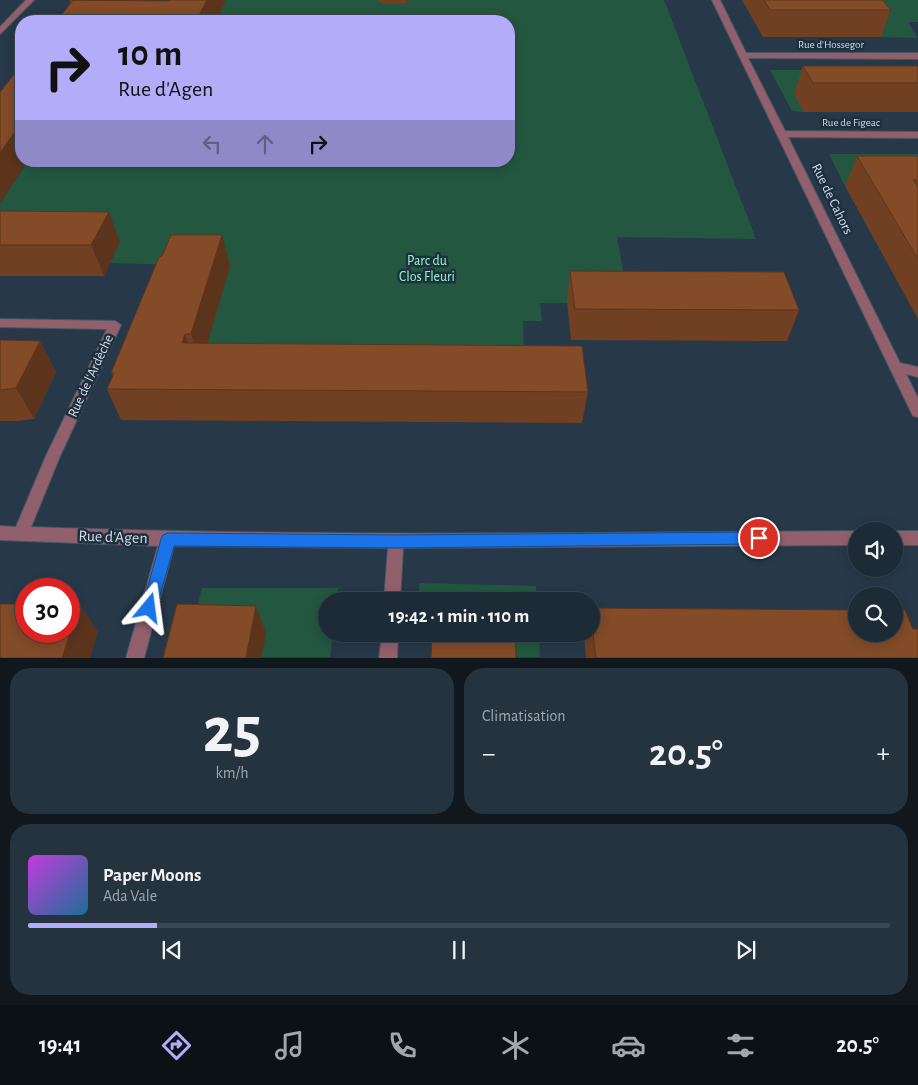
<!DOCTYPE html>
<html lang="fr">
<head>
<meta charset="utf-8">
<style>
  body { margin:0; font-family:"Alegreya Sans",sans-serif; background:#25333f; color:#f1f3f6; height:100vh; display:flex; flex-direction:column; font-size:19px; white-space:nowrap }
  * { box-sizing:border-box; margin:0 }
  p { font-size:16px; color:#a0a7ad }
  .icon { flex:none; width:28px; height:28px; fill:none; stroke:currentColor; stroke-width:2; stroke-linecap:round; stroke-linejoin:round }
  .map { position:relative; height:658px; overflow:hidden }
  .details { display:flex; flex-direction:column; gap:10px; padding:10px; background:#10181e; flex:1 }
  .details>* { flex:none }
  .hud { position:absolute; left:15px; top:15px; width:500px; height:152px; border-radius:20px; box-shadow:0 2px 12px #0003,0 0 0 1px #3b4752; background:#b3adf9; color:#111; overflow:hidden }
  .controls { position:absolute; left:848px; top:522px; display:grid; gap:10px }
  .controls a { display:grid; place-items:center; width:55px; height:55px; border-radius:50%; background:#1d2b37; box-shadow:0 2px 12px #0003,0 0 0 1px #3b4752; font-size:25px }
  .speed { position:absolute; left:15px; top:578px; display:flex; gap:10px; font-size:25px; font-weight:700; text-align:center }
  .speed>* { display:grid; place-content:center; width:65px; height:65px; border-radius:50%; background:#1d2b37; box-shadow:0 2px 12px #0003,0 0 0 1px #3b4752; line-height:1 }
  .speed .limit { border:8px solid #d22; background:#fff; color:#111 }
  .pin { position:absolute; display:grid; place-items:center; width:42px; height:42px; color:#fff; margin:-21px; border:2px solid #fff; border-radius:50%; box-shadow:0 1px 5px #0007 }
  .me { position:absolute; width:55px; margin:-28px; rotate:16deg; stroke-linejoin:round; filter:drop-shadow(0 0 4px #0008) }
  .turn { display:flex; align-items:center; gap:18px; height:105px; padding:0 20px; font-size:22px }
  .turn .icon { width:65px; height:65px; stroke-width:2.5 }
  .turn b { display:block; font-size:35px; line-height:42px }
  .lanes { display:flex; align-items:center; height:48px; padding:0 20px; background:#0003; justify-content:center; gap:25px; direction:ltr }
  .lanes .off { opacity:.35 }
  .big { font-size:38px; font-weight:700; line-height:1.1 }
  .details .card { flex:1; display:flex; flex-direction:column; justify-content:center; gap:8px; min-width:0; padding:0 18px; border-radius:20px; background:#25333f }
  .details .dial { align-items:center; gap:0 }
  .dial b { font-size:65px; line-height:1 }
  .song { display:flex; align-items:center; gap:15px }
  .cover { width:60px; height:60px; border-radius:8px; background:linear-gradient(135deg,hsl(290 70% 55%),hsl(200 70% 35%)) }
  .played { height:5px; border-radius:2px; background:linear-gradient(90deg,#b3adf9 15%,#3b4752 15%) }
  .keys { display:flex; justify-content:space-around; direction:ltr }
  .heat { display:flex; justify-content:space-between; align-items:center; font-size:28px; direction:ltr }
  .details .tiles { flex:1; display:grid; gap:10px; grid-template-columns:1fr 1fr }
  .card:last-child { grid-column:span 2 }
  .trip { position:absolute; left:318px; top:592px; width:282px; height:50px; border-radius:25px; background:#1d2b37; box-shadow:0 2px 12px #0003,0 0 0 1px #3b4752; font-weight:700; line-height:50px; text-align:center }
  .tabs { display:flex; height:80px; justify-content:space-around; align-items:center; background:#0c1116; color:#a0a7ad }
  .tabs .icon { width:35px; height:35px }
  .tabs .selected { color:#b3adf9 }
  .tabs b { font-size:22px; color:#f1f3f6 }
  .map>svg:first-child { display:block }
  .green { fill:#235740 }
  .lines { fill:none; stroke-linecap:round; stroke-linejoin:round }
  .minor-casing { stroke:#465765; stroke-width:2 }
  .minor { fill:#92606c; fill-rule:evenodd }
  .wall { fill:#714022 }
  .shaded-wall { fill:#5c341c }
  .building { fill:#834b28; stroke:#5c341c }
  .route { fill:#1a73e8; stroke:#114b97 }
  .labels { text-anchor:middle; dominant-baseline:central; stroke-width:5; stroke-linejoin:round; paint-order:stroke }
  .far-street-label { font-size:11px; fill:#d2dde7; stroke:#1e2f3e }
  .street-label { font-size:14px; fill:#d2dde7; stroke:#1e2f3e }
  .park-label { font-size:14px; fill:#90f9c9; stroke:#1e2f3e }
  .near-street-label { font-size:16px; fill:#d2dde7; stroke:#1e2f3e }
</style>
</head>
<body>
<div class="map">
<svg width="918" height="658" viewBox="0 0 918 658">
  <rect width="100%" height="100%" fill="#273949"/>
  <g class="green">
    <polygon points="226,0 664,0 756,239 617,237 629,303 540,303 542,321 523,321 525,377 201,365 230,266 110,263 120,242 0,241 0,203 28,161 509,161 509,21 215,21"/>
    <polygon points="771,0 918,0 918,22 908,22 918,38 881,37"/>
    <polygon points="770,70 918,70 804,112 792,111"/>
    <polygon points="829,154 918,154 918,186 845,186"/>
    <polygon points="419,583 536,586 537,601 419,601"/>
    <polygon points="202,588 338,588 337,601 326,601 326,634 333,634 330,657 261,657 266,633 191,632"/>
    <polygon points="429,634 539,634 540,657 512,657"/>
  </g>
  <g class="lines">
    <defs>
      <g id="minor">
        <polygon points="26,0 34,0 0,34 0,27"/>
        <polygon points="712,0 720,0 746,53 918,53 918,59 748,58 785,131 918,132 918,138 788,137 900,363 918,367 918,377 906,374 918,398 918,417 913,416 911,412"/>
        <path d="M0,319L115,321L121,325L60,456L31,527C306,537 581,533 856,531V545L403,548L400,601H384L388,548L174,546L144,658H126L158,546L0,540V526L16,527L46,456L107,329L0,327Z"/>
        <polygon points="893,531 918,531 918,545 894,545"/>
        <polygon points="382,634 398,634 397,658 379,658"/>
      </g>
    </defs>
    <use href="#minor" class="minor-casing"/>
    <use href="#minor" class="minor"/>
  </g>
  <g class="wall">
    <polygon points="69,0 170,1 226,0 215,21 57,21 71,4"/>
    <polygon points="378,0 407,0 407,3 382,4 382,2 378,2"/>
    <polygon points="742,0 882,0 891,10 881,37 763,37"/>
    <polygon points="803,66 918,66 918,112 804,112 794,94"/>
    <polygon points="857,156 918,156 918,319 845,186"/>
    <polygon points="0,211 120,242 104,276 0,276"/>
    <polygon points="222,235 230,266 207,344 588,392 582,423 121,420 107,389 113,376 111,373 162,256"/>
    <polygon points="570,271 799,310 787,341 571,340 567,302"/>
    <polygon points="0,340 40,341 56,372 34,419 16,421 0,421"/>
    <polygon points="591,608 913,629 918,658 586,658 584,635 584,634 591,634"/>
  </g>
  <g class="shaded-wall">
    <polygon points="207,0 226,0 215,21 199,21 198,17"/>
    <polygon points="21,123 21,161 28,161 0,203 0,153"/>
    <polygon points="109,212 120,242 104,276 91,245"/>
    <polygon points="222,235 230,266 201,365 191,334"/>
    <polygon points="185,334 195,365 182,343"/>
    <polygon points="40,341 56,372 34,419 16,388"/>
    <polygon points="80,604 98,632 90,658 62,658"/>
    <polygon points="256,606 266,633 261,658 246,658"/>
  </g>
  <g class="building">
    <polygon points="72,0 170,1 170,0 207,0 198,17 94,17 92,20 96,20 95,21 57,21 73,0"/>
    <polygon points="764,0 882,0 891,10 770,10"/>
    <polygon points="21,66 21,123 0,153 0,92"/>
    <polygon points="803,66 918,66 918,83 813,83"/>
    <polygon points="857,156 918,156 918,180 913,180 918,187 918,259"/>
    <polygon points="0,211 109,212 91,245 0,245"/>
    <polygon points="171,235 222,235 191,334 185,334 182,343 582,346 588,392 107,389 114,373 111,373 159,257 162,256"/>
    <polygon points="570,271 784,272 799,310 575,309"/>
    <polygon points="0,340 40,341 16,388 0,390"/>
    <polygon points="0,604 26,604 26,631 69,631 69,604 80,604 62,658 0,658"/>
    <polygon points="177,604 256,606 246,658 163,658"/>
    <polygon points="591,608 856,610 856,634 894,634 894,610 905,610 913,629 918,629 918,658 596,658 591,619"/>
    <polygon points="432,634 515,634 516,658 431,658"/>
  </g>
  <polygon class="route" points="759,532 764,534 766,538 764,543 759,544 396,548 174,546 155,613 149,615 144,613 142,608 161,539 163,535 168,533 396,535"/>
  <g class="labels">
    <g class="far-street-label">
      <text x="831" y="44">Rue d'Hossegor</text>
      <text x="851" y="122">Rue de Figeac</text>
    </g>
    <g class="street-label">
      <text transform="translate(832 199) rotate(64)">Rue de Cahors</text>
      <text transform="translate(91 376) rotate(-65)">Rue de l'Ardèche</text>
    </g>
    <g class="park-label">
      <text x="427" y="261">Parc du<tspan x="427" dy="16">Clos Fleuri</tspan></text>
    </g>
    <g class="near-street-label">
      <text transform="translate(113 537) rotate(2)">Rue d'Agen</text>
    </g>
  </g>
</svg>
<div class="controls">
<a><svg class="icon" aria-label="sound" viewBox="0 0 24 24"><path d="M4 9h4l5-4v14l-5-4H4zM17 9q2 3 0 6"/></svg></a>
<a><svg class="icon" aria-label="search" viewBox="0 0 24 24"><circle cx="10" cy="10" r="6"/><path d="M15 15l6 6"/></svg></a>
</div>
<div class="speed"><div class="limit">30</div></div>
<div class="pin" style="left:759px;top:538px;background:#d93025"><svg class="icon" aria-label="arrive" viewBox="0 0 24 24"><path d="M6 21V4h12l-3 4 3 4H6"/></svg></div>
<svg class="me" style="left:149px;top:608px" viewBox="-20 -20 40 40"><path d="M0-17L14 15 0 8-14 15z" fill="#1a73e8" stroke="#fff" stroke-width="4"/></svg>
<div class="trip">19:42 · 1 min · 110 m</div>
<div class="hud">
<div class="turn"><svg class="icon" aria-label="right" viewBox="0 0 24 24"><path d="M7 20v-9h11M14 6l5 5-5 5"/></svg><div><b>10 m</b>Rue d'Agen</div></div>
<div class="lanes"><svg class="icon off" aria-label="left" viewBox="0 0 24 24"><path d="M17 20v-9H6M10 6l-5 5 5 5"/></svg><svg class="icon off" aria-label="ahead" viewBox="0 0 24 24"><path d="M12 20V5M6 11l6-6 6 6"/></svg><svg class="icon" aria-label="right" viewBox="0 0 24 24"><path d="M7 20v-9h11M14 6l5 5-5 5"/></svg></div>
</div>
</div>
<section class="details">
<div class="tiles">
<div class="card dial"><b>25</b><p>km/h</p></div>
<div class="card"><p>Climatisation</p>
<div class="heat"><a>−</a><b class="big">20.5°</b><a>+</a></div>
</div>
<div class="card">
<div class="song"><i class="cover"></i><div><b>Paper Moons</b><p>Ada Vale</p></div></div>
<div class="played"></div>
<div class="keys"><svg class="icon" aria-label="previous" viewBox="0 0 24 24"><path d="M18 5L8 12l10 7zM5 5v14"/></svg><svg class="icon" aria-label="pause" viewBox="0 0 24 24"><path d="M8 5v14M16 5v14"/></svg><svg class="icon" aria-label="next" viewBox="0 0 24 24"><path d="M6 5l10 7-10 7zM19 5v14"/></svg></div>
</div>
</div>
</section>
<nav class="tabs">
<b>19:41</b>
<svg class="icon selected" aria-label="directions" viewBox="0 0 24 24"><path d="M12 3l9 9-9 9-9-9zM9 14v-3h6M13 9l2 2-2 2"/></svg>
<svg class="icon" aria-label="music" viewBox="0 0 24 24"><path d="M9 18V5l10-2v13"/><circle cx="6" cy="18" r="3"/><circle cx="16" cy="16" r="3"/></svg>
<svg class="icon" aria-label="phone" viewBox="0 0 24 24"><path d="M5 4h4l2 5-3 2q2 4 5 5l2-3 5 2v4C11 20 4 13 5 4z"/></svg>
<svg class="icon" aria-label="climate" viewBox="0 0 24 24"><path d="M12 3v18M4 7l16 10M4 17L20 7"/></svg>
<svg class="icon" aria-label="car" viewBox="0 0 24 24"><path d="M5 17H2v-5l4-1 3-4h7l3 4 3 1v5h-3M9 17h6M6 11h13"/><circle cx="7" cy="17" r="2"/><circle cx="17" cy="17" r="2"/></svg>
<svg class="icon" aria-label="filters" viewBox="0 0 24 24"><path d="M4 7h16M4 17h16"/><circle cx="9" cy="7" r="2"/><circle cx="15" cy="17" r="2"/></svg>
<b>20.5°</b>
</nav>
</body>
</html>
